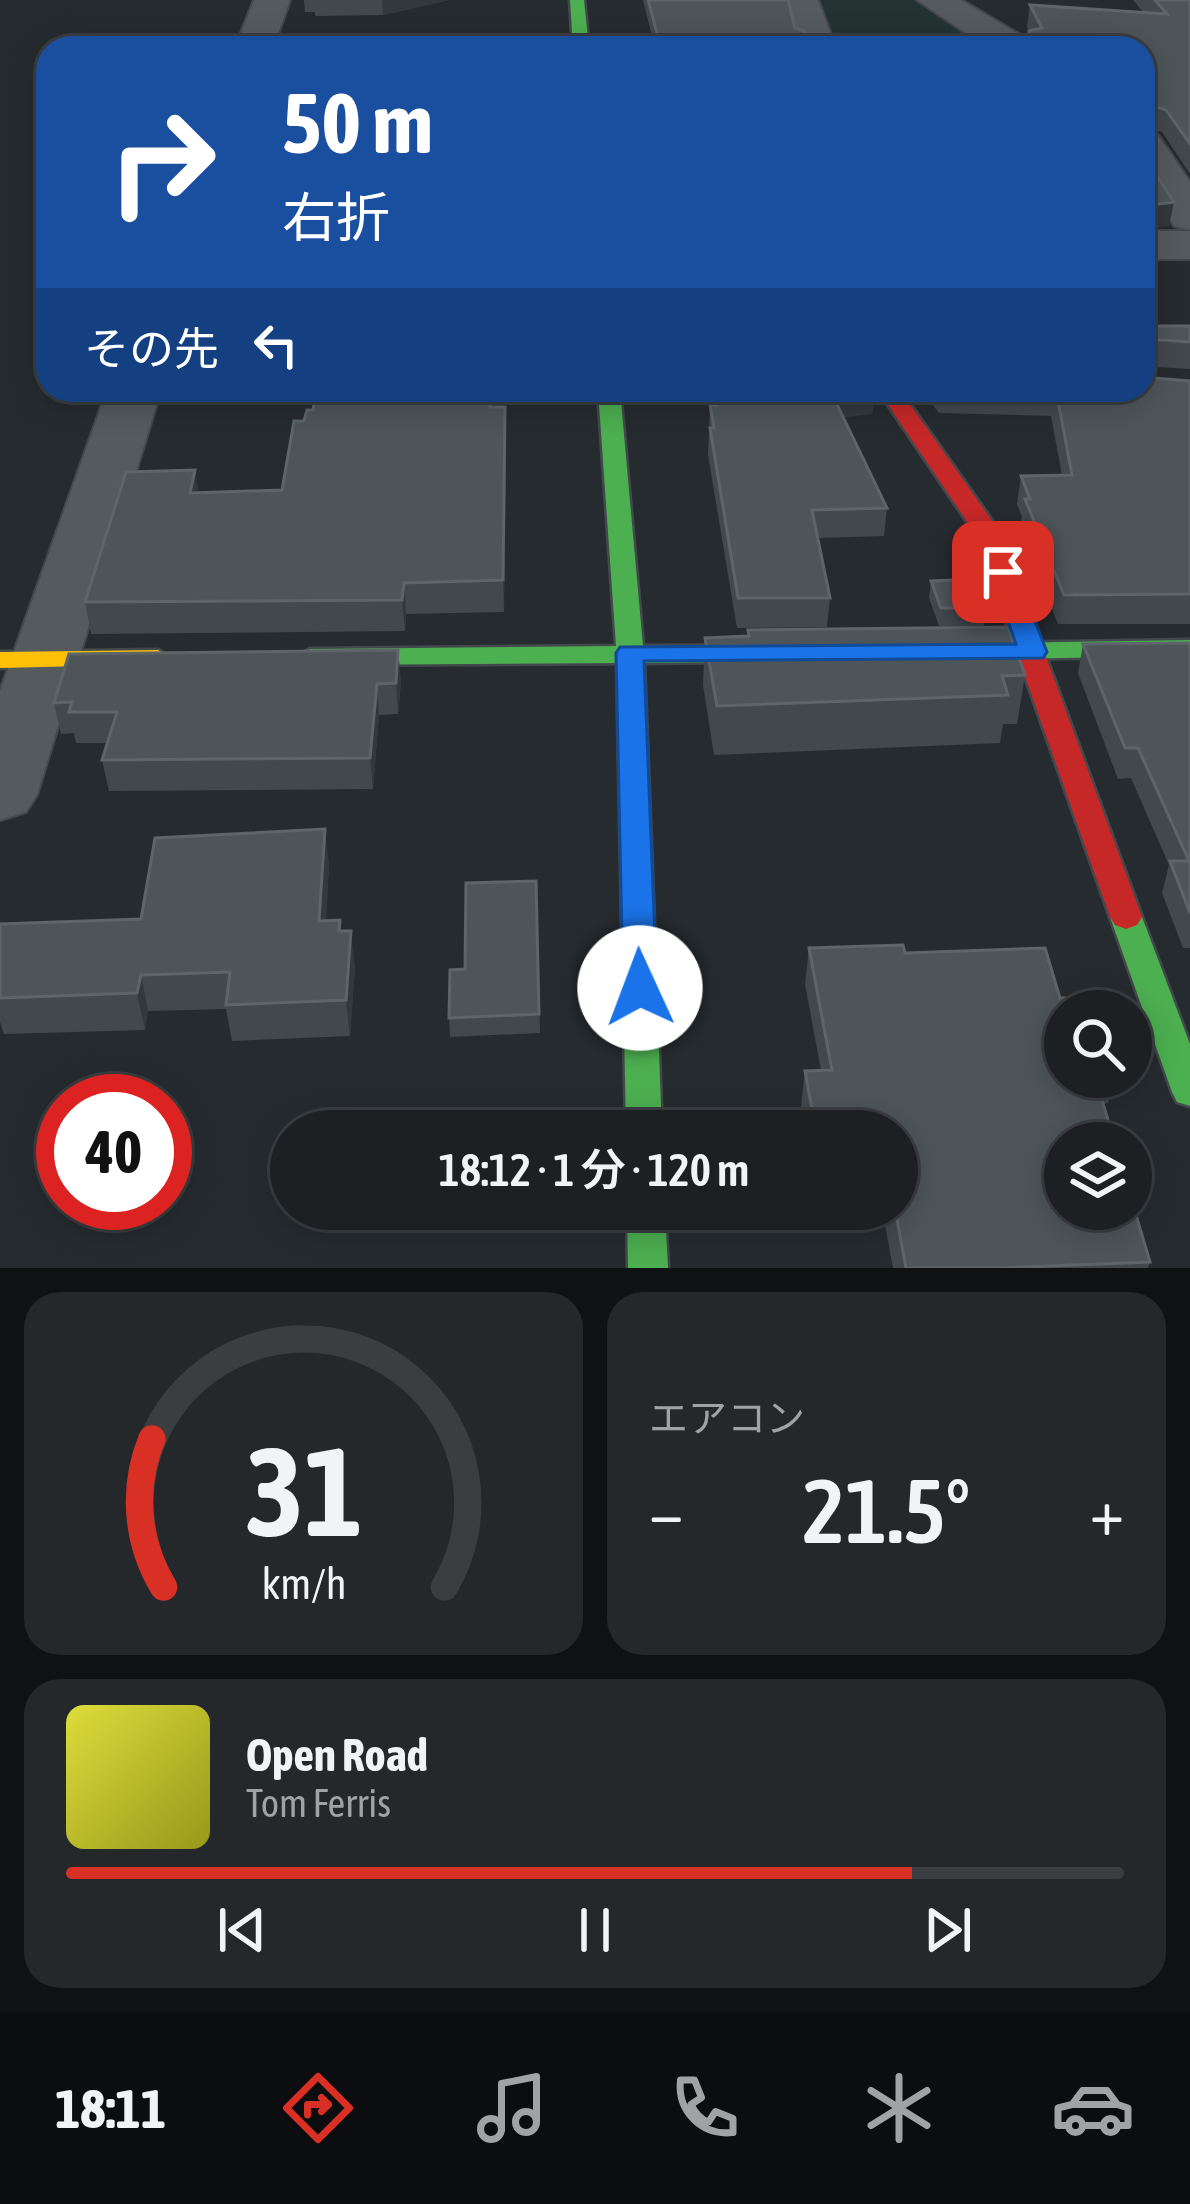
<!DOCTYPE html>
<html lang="ja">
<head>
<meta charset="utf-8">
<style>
  body { margin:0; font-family:"Asap Condensed","Noto Sans JP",sans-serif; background:#25282b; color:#f1f3f6; height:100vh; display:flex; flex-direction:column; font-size:45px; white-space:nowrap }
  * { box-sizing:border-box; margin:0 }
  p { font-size:39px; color:#a0a3a6 }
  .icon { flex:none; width:66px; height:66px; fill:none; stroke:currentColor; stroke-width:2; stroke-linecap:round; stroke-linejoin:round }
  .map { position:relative; height:1268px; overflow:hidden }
  .side { display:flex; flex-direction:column; gap:24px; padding:24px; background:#0f1213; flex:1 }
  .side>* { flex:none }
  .top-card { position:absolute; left:36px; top:36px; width:1119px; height:366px; border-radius:36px; box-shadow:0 6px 30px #0003,0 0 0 3px #3a3e41; background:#1a4fa0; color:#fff; overflow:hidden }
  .fabs { position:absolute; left:1044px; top:990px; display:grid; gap:24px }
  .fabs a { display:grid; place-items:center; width:108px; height:108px; border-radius:50%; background:#1c2023; box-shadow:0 6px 30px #0003,0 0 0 3px #3a3e41; font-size:60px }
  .speed { position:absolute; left:36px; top:1074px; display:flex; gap:24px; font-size:60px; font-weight:700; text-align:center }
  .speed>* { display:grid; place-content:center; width:156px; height:156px; border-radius:50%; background:#1c2023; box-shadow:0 6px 30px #0003,0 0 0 3px #3a3e41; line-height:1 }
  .speed .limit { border:18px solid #d22; background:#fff; color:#111 }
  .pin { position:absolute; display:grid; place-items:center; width:102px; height:102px; color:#fff; margin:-51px; border-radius:24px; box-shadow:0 6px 18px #0006 }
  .me { position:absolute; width:132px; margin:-66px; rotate:358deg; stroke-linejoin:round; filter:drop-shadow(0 0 9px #0008) }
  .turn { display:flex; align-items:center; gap:42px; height:252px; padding:0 48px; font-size:54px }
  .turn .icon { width:156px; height:156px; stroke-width:2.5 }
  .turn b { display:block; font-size:84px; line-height:102px }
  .then { display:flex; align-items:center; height:114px; padding:0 48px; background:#0003; gap:24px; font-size:45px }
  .big { font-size:90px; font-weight:600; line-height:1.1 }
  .side .card { flex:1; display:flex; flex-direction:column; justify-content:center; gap:18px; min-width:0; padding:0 42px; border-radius:36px; background:#25282b }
  .side .dial { align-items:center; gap:0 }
  .dial svg { height:312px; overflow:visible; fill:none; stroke:#3a3e41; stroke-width:7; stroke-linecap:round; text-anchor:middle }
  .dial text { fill:#f1f3f6; stroke:none }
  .song { display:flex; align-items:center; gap:36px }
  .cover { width:144px; height:144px; border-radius:18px; background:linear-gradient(135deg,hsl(60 70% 55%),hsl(60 70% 35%)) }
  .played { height:12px; border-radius:6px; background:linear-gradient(90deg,#d93025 80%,#3a3e41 80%) }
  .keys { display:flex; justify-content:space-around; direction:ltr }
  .heat { display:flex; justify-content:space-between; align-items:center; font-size:66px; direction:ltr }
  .side .tiles { flex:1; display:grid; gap:24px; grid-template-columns:1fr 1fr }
  .card:last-child { grid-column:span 2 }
  .trip { position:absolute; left:270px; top:1110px; width:648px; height:120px; border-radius:60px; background:#1c2023; box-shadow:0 6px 30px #0003,0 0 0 3px #3a3e41; font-weight:600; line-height:120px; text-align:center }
  .tabs { display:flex; height:192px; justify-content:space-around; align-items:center; background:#0b0d0e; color:#a0a3a6 }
  .tabs .icon { width:84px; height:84px }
  .tabs .on { color:#d93025 }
  .tabs b { font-size:54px; color:#f1f3f6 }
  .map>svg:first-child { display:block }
  .green { fill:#243332 }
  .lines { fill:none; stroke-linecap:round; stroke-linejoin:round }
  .street-casing { stroke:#43484c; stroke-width:4 }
  .fast-casing { stroke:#43484c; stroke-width:5 }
  .slow-casing { stroke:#43484c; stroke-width:5 }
  .jam-casing { stroke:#43484c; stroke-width:5 }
  .street { fill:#555a5e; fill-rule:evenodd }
  .fast { fill:#4caf50; fill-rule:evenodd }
  .slow { fill:#ffc107; fill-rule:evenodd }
  .jam { fill:#c62828; fill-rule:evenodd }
  .wall { fill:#42484d }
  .shaded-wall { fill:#32383c }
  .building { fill:#4e5559; stroke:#5d646a; stroke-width:3 }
  .route { fill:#1a73e8; stroke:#114b97; stroke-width:3 }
</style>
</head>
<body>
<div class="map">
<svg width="1190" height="1268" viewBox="0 0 1190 1268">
  <rect width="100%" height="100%" fill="#262b2f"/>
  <polygon class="green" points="810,0 922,0 1004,48 826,48"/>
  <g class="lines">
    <defs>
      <g id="street">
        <polygon points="254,0 290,0 273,48 235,48"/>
        <polygon points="782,0 818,0 836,48 798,48"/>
        <polygon points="917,0 961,0 1029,40 1034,48 988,48"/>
        <polygon points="1143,131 1158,135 1190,182 1190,230 1174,226 1143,178"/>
        <rect x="1143" y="231" width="47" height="28"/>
        <polygon points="107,390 161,390 37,795 26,812 0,820 0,691"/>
      </g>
      <g id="fast">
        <polygon points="570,0 584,0 589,48 573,48"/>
        <polygon points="598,390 620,390 643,646 794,645 808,653 794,661 644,663 662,1131 626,1131 617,663 310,665 296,657 310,649 616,646"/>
        <polygon points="1190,640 1190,656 928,660 914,652 928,644"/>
        <polygon points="1126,905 1137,909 1142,917 1190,1044 1190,1106 1177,1102 1172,1092 1110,917 1115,909"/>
        <polygon points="627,1209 665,1209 668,1268 628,1268"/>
      </g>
      <polygon id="slow" points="158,650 172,658 168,664 0,668 0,652"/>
      <polygon id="jam" points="878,390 900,390 1000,532 1142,917 1137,925 1126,929 1115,925 1110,917 974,532"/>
    </defs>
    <use href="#street" class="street-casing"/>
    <use href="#fast" class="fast-casing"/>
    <use href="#slow" class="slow-casing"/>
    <use href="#jam" class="jam-casing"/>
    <use href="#street" class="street"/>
    <use href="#fast" class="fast"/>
    <use href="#slow" class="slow"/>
    <use href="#jam" class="jam"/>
  </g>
  <g class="wall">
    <polygon points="304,0 449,0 383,15 315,16 315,12 305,12"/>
    <polygon points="643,0 788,0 795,28 810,48 655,48"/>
    <polygon points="1133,0 1190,0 1190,174 1162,132 1143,128 1143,48 983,48 983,44 1027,43 1029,31 1027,26 1030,5 1144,13"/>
    <polygon points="1143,321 1145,326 1190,326 1190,369 1143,366"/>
    <polygon points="1190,381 1190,624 1058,624 1020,527 1022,517 1017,504 1021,476 1062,475 1051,416 939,413 921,390 1143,390"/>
    <polygon points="705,390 875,390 872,414 843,417 887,508 884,536 818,538 830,598 827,627 737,628 708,455 710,408"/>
    <polygon points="492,407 506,436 504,612 406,614 405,631 91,634 85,602 199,493 282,490 304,421 313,410"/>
    <polygon points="931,581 986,608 984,626 939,626 929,598"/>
    <polygon points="748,630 1025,675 1017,724 1003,724 1000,743 714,755 703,685 705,638 748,636"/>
    <polygon points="1190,643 1190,948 1183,948 1162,893 1169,865 1131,778 1118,779 1078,673 1083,644"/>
    <polygon points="401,681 398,714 379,715 373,789 109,791 102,760 107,743 76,743 74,733 61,734 54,703"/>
    <polygon points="329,864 326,920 340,920 341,931 355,967 350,1036 232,1041 226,1009 148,1011 145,1030 4,1034 0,1022 0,924 141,919"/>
    <polygon points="536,881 540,1033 450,1037 449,1018 465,969"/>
    <polygon points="809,948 905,953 1065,1077 1115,1077 1108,1103 1103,1104 1150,1262 1148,1268 893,1268 882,1209 897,1209 897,1131 805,1131 801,1107 805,1071 821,1070 805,984"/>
  </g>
  <g class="shaded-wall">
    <polygon points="382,0 449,0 383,15"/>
    <polygon points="1148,104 1144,127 1143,128 1143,108"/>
    <polygon points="1174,202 1169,226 1143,230 1143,206"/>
    <polygon points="845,390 875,390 872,414 828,419 831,392"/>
    <polygon points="505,407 506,436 504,612 503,580"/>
    <polygon points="195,470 200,500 190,493"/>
    <polygon points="404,583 406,614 405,631 402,600"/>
    <polygon points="398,650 401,681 398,714 396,683"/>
    <polygon points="377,684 379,715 373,789 370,758"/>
    <polygon points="325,829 329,864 324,957 319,921"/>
    <polygon points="351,931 355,967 350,1036 346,1000"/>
    <polygon points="141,975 148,1011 145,1030 137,993"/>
  </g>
  <g class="building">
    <polygon points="648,0 788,0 795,28 804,31 810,48 661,48"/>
    <polygon points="1155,0 1190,0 1190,144 1166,110 1148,104 1143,108 1143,48 986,48 983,44 1029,43 1029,31 1042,28 1030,5 1167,14"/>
    <polygon points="1143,155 1174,202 1143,206"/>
    <polygon points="1143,321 1145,326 1190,326 1190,342 1148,339 1143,359"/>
    <polygon points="1143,377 1190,381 1190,594 1064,595 1025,499 1030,499 1021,476 1072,475 1056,390 1143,390"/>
    <polygon points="316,390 490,390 490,407 505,407 503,580 404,583 402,600 85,602 126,472 195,470 190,493 282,490 294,421 304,421 307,410 313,410"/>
    <polygon points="713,390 845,390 831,392 887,508 812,510 830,598 738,598 710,428 714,428 710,405 717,405"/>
    <polygon points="976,579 986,608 941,608 931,581"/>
    <polygon points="1008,627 1025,675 1002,676 1008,695 717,706 705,638 749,636 748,630"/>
    <polygon points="1190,643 1190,913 1170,861 1189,861 1138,748 1125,748 1083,644"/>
    <polygon points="398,650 396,683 377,684 370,758 102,760 117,712 69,712 72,702 54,703 69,654"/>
    <polygon points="325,829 319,921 340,920 339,931 351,931 346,1000 226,1005 230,972 141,975 137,993 0,998 0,924 141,919 155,838"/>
    <polygon points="536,881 539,1014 449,1018 450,970 465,969 466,883"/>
    <polygon points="903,945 905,953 1045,948 1060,998 1094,997 1099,1011 1065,1011 1065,1077 1095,1077 1115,1143 1065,1143 1065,1209 1131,1209 1131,1198 1150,1262 1000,1268 906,1268 895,1209 897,1209 897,1131 816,1131 805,1071 832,1070 809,948"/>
  </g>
  <polygon class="route" points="1003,564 1016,572 1047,652 1043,658 644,661 657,988 652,997 640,1000 628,997 623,988 616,653 620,647 1016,644 990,572"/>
</svg>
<div class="fabs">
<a><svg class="icon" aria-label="search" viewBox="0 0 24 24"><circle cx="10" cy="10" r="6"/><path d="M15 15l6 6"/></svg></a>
<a><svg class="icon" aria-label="layers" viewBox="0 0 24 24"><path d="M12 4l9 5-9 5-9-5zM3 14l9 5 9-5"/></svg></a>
</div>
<div class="speed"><div class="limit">40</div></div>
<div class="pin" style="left:1003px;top:572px;background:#d93025"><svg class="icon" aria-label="arrive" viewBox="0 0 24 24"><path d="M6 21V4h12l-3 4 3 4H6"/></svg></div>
<svg class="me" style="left:640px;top:988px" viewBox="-20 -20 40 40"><circle r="19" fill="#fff"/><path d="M0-13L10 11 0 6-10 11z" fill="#1a73e8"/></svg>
<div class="trip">18:12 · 1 分 · 120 m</div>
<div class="top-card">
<div class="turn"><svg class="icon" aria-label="right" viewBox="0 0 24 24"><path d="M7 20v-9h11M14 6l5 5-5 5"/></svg><div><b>50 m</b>右折</div></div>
<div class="then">その先<svg class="icon" aria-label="left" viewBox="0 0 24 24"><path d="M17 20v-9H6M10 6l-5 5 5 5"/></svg></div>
</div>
</div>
<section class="side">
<div class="tiles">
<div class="card dial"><svg viewBox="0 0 100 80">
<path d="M14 69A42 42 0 1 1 86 69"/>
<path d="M14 69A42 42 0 0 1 11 31" stroke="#d93025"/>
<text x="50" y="56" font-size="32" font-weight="700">31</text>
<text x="50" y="72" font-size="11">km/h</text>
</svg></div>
<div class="card"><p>エアコン</p>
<div class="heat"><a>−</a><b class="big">21.5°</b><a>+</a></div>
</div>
<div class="card">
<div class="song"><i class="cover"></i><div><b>Open Road</b><p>Tom Ferris</p></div></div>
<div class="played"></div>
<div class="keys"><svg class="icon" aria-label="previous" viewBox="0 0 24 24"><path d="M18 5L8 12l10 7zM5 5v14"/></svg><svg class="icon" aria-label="pause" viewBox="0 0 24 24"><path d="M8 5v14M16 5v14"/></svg><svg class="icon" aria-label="next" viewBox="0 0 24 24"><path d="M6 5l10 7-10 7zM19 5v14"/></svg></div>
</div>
</div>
</section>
<nav class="tabs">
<b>18:11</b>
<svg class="icon on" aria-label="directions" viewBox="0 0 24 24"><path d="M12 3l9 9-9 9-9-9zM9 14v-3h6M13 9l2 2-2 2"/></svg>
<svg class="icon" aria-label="music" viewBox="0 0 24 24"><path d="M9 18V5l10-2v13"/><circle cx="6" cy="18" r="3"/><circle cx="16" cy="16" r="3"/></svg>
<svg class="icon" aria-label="phone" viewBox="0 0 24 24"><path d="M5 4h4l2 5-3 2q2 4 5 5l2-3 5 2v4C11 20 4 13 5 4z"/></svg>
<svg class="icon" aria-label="climate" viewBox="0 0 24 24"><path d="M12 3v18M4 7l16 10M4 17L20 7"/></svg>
<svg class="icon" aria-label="car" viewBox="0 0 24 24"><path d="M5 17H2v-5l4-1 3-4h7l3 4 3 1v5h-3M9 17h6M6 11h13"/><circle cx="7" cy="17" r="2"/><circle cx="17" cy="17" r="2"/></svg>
</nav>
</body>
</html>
